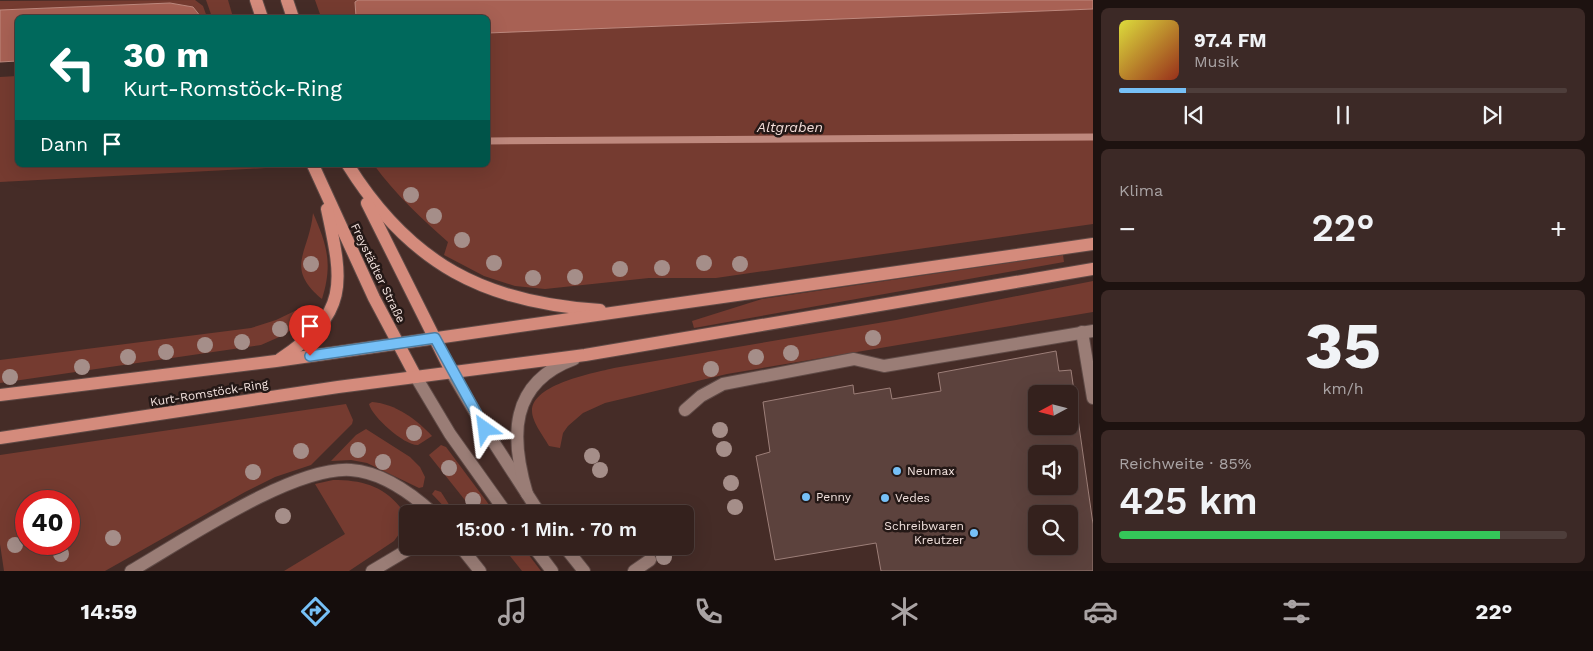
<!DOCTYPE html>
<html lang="de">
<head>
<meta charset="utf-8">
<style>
  body { margin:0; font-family:"Work Sans",sans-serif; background:#3c2926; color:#f1f3f6; height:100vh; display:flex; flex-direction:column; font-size:19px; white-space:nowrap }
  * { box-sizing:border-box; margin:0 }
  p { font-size:16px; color:#a9a3a4 }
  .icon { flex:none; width:28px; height:28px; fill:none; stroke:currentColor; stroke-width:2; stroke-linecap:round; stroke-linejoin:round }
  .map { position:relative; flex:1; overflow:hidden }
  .details { display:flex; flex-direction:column; gap:8px; padding:8px; background:#1d1210; width:500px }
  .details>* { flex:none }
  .banner { position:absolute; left:15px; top:15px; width:475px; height:152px; border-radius:8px; box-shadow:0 5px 20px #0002,0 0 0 1px #4e3e3b; background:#00695c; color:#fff; overflow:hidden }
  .needle { width:32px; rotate:263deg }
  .buttons { position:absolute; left:1028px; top:385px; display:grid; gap:10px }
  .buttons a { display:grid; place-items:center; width:50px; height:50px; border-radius:8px; background:#34211d; box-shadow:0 5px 20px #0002,0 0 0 1px #4e3e3b; font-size:25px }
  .speed { position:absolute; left:15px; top:490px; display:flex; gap:10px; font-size:25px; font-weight:700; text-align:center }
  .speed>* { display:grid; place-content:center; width:65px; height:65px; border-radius:50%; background:#34211d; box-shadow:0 5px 20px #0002,0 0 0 1px #4e3e3b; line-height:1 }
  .speed .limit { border:8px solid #d22; background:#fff; color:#111 }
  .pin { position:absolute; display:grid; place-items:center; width:42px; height:42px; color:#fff; margin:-51px -21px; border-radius:50% 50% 50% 0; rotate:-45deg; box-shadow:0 0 5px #0007 }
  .pin .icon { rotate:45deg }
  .me { position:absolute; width:55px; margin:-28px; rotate:329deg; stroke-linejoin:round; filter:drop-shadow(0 0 4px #0008) }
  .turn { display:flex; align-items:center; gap:18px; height:105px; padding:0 25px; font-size:22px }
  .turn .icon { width:65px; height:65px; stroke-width:2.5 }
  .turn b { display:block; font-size:35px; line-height:42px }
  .then { display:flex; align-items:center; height:48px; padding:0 25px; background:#0003; gap:10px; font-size:19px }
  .big { font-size:38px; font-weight:600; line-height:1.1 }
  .details .widget { flex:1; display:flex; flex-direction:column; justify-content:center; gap:8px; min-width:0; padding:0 18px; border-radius:8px; background:#3c2926 }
  .details .dial { align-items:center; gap:0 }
  .dial b { font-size:65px; line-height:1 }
  .song { display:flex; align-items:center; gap:15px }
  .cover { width:60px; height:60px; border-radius:8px; background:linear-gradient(135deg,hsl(60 70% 55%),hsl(10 70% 35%)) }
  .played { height:5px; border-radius:2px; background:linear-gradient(90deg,#76c0f7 15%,#4e3e3b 15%) }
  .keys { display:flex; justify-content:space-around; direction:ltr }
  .heat { display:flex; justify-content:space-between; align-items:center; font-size:28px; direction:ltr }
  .charge { height:8px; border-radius:4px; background:linear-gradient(90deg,#34c759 85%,#4e3e3b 0) }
  .trip { position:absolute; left:399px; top:505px; width:295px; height:50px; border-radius:8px; background:#34211d; box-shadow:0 5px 20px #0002,0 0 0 1px #4e3e3b; font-weight:600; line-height:50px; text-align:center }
  .dock { display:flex; height:80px; justify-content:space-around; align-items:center; background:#150d0c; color:#a9a3a4 }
  .dock .icon { width:35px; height:35px }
  .dock .on { color:#76c0f7 }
  .dock b { font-size:22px; color:#f1f3f6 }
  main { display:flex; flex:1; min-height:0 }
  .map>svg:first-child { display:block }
  .green { fill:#753b30; fill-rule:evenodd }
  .water { fill:#a86154; stroke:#be887d }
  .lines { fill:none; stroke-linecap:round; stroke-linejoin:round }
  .stream { stroke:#be887d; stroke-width:7 }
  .building { fill:#5c423d; stroke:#9d7f79; fill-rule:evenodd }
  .minor-casing { stroke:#5f4a46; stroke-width:14 }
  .major-casing { stroke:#5f4a46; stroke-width:14 }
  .minor { stroke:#9a7d76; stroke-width:12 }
  .major { stroke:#d48b7c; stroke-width:12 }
  .tree { fill:#a58e89 }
  .route-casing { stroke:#4d7da1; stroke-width:12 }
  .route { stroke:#76c0f7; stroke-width:9 }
  .poi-dot { fill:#76c0f7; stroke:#241816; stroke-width:2 }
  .labels { text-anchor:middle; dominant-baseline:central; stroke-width:5; stroke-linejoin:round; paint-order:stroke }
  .street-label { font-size:12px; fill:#f2e2de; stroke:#241816 }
  .poi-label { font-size:12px; fill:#f2e2de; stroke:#241816; text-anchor:start }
  .water-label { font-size:14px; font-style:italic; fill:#f3ddd9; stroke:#241816 }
</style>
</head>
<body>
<main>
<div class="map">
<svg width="1093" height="571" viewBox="0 0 1093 571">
  <rect width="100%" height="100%" fill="#452c27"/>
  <g class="green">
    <polygon points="195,0 203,6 207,17 201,17 193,7 170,3 0,10 0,1"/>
    <polygon points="206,0 228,0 233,17 212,17"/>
    <polygon points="315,0 358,0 355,2 356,17 321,17"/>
    <path d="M1093,9V224L716,278H649L545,289L515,286L484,276L444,255L448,242C421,218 396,195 374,165H488V33Z"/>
    <polygon points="17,76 18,165 275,165 266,168 0,182 0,77"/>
    <path d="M313,213C327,245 333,264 322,299C284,267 309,254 313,213Z"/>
    <polygon points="1063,255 1064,262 694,328 692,321 762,299"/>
    <path d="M1093,281V312L727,374L605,403L583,413L568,426L563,433L560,448L549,446C544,437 532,422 532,411C532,384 594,373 614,368L896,320Z"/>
    <polygon points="303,307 309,312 286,334 261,345 0,383 0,360 251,328 276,320"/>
    <path d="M372,402C396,404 416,419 432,436L418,445C405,446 372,417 369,404Z"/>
    <path d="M346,404L353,420L352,424L311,465L275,477L245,492L105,571H4L0,544V455ZM26,501H69V544H26Z"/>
    <polygon points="366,429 410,457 420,467 425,477 423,487 419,488 367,463 351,460 331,461 356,435"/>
    <polygon points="441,445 446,447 496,514 476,514 429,455"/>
    <path d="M333,480C361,480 382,485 400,507L402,530L394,541L349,571H284L345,534L315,484Z"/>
    <polygon points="435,490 441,492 455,514 451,514 432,494"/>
    <polygon points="502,546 522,546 541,571 522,571"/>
  </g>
  <g class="water">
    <polygon points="358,0 1093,0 1093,9 488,33 488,18 356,17 355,2"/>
    <polygon points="170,3 193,7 201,17 18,18 17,61 0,62 0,10"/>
  </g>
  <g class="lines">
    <polyline class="stream" points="488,141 1093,137"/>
  </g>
  <path class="building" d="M1056,351L1059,371L1071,370L1093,524V571H881L876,543L775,560L756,456L770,452L763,402L853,385L854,394L890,388L892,399L941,391L938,373ZM1036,394H1069V426H1036ZM1036,454H1069V486H1036ZM1036,514H1069V546H1036Z"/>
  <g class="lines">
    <defs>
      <g id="minor">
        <polyline points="1082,332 1093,398"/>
        <polyline points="452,373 485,429 540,514"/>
        <polyline points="416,377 450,434 507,514"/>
        <polyline points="685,410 701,396 723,384 854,359 884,366 1093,331"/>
        <path d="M527,494C510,437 509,383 574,359"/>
        <polyline points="460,546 480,571"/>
        <polyline points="533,546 552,571"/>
        <polyline points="564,546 584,571"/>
        <path d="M131,571C183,541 293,466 351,470C382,472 412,494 434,514"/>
        <polyline points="372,571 414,546"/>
        <polyline points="634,571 650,560"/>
      </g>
      <g id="major">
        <polyline points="256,0 262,18"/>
        <polyline points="287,0 293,18"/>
        <polyline points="313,165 374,298 416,377"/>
        <path d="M348,165C410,264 485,303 600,310"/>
        <polyline points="367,203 452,373"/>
        <path d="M280,359C350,313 343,283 327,209"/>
        <polyline points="0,395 276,361 1093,244"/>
        <polyline points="0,438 338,387 585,355 1093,269"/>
      </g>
    </defs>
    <use href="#minor" class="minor-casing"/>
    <use href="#major" class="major-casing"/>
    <use href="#minor" class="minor"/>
    <use href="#major" class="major"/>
  </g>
  <g class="tree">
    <circle cx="411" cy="195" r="8"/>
    <circle cx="434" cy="216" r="8"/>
    <circle cx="462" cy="240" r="8"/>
    <circle cx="494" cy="263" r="8"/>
    <circle cx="704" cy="263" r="8"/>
    <circle cx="311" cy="264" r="8"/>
    <circle cx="740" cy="264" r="8"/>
    <circle cx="662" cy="268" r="8"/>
    <circle cx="620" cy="269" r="8"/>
    <circle cx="575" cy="277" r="8"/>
    <circle cx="533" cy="278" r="8"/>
    <circle cx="280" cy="329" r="8"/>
    <circle cx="873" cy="338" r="8"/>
    <circle cx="242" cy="342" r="8"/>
    <circle cx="205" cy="345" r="8"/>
    <circle cx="166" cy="352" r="8"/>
    <circle cx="791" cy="353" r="8"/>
    <circle cx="128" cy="357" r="8"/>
    <circle cx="756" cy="357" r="8"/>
    <circle cx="82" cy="367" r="8"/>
    <circle cx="711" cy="369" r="8"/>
    <circle cx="10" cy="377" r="8"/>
    <circle cx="720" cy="430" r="8"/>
    <circle cx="414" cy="433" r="8"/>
    <circle cx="724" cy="449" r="8"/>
    <circle cx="358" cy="450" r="8"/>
    <circle cx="301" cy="451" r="8"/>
    <circle cx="592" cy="456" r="8"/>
    <circle cx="383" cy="462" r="8"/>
    <circle cx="449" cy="468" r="8"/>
    <circle cx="600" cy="470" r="8"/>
    <circle cx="253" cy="472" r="8"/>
    <circle cx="731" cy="483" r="8"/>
    <circle cx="473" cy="500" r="8"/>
    <circle cx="735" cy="507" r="8"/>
    <circle cx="283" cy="516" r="8"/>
    <circle cx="113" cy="538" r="8"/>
    <circle cx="15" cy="545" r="8"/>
    <circle cx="61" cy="554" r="8"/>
    <circle cx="664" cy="557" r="8"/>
  </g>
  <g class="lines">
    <defs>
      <polyline id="route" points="310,356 435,338 485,429"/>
    </defs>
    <use href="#route" class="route-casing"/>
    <use href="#route" class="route"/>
  </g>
  <g class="poi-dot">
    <circle cx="897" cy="471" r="5"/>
    <circle cx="806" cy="497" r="5"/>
    <circle cx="885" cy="498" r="5"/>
    <circle cx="974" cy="533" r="5"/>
  </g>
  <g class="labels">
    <g class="street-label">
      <text transform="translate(378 273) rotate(64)">Freystädter Straße</text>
      <text transform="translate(209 393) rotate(-9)">Kurt-Romstöck-Ring</text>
    </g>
    <g class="poi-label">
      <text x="907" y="471">Neumax</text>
      <text x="816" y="497">Penny</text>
      <text x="895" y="498">Vedes</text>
      <text x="964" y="526" text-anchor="end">Schreibwaren<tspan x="964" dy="14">Kreutzer</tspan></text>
    </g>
    <g class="water-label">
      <text x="790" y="127">Altgraben</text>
    </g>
  </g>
</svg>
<div class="buttons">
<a><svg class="needle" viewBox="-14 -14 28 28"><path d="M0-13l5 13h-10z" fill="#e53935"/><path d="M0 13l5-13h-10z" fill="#a9a3a4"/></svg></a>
<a><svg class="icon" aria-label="sound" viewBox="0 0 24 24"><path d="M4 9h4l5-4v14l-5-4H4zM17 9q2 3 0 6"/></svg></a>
<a><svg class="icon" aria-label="search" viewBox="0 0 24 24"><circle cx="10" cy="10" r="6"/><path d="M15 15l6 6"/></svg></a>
</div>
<div class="speed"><div class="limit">40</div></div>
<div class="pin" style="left:310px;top:356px;background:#d93025"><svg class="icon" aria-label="arrive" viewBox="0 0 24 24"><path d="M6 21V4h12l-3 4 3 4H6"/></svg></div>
<svg class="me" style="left:485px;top:429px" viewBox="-20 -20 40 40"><path d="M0-17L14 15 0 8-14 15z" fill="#76c0f7" stroke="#fff" stroke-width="4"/></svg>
<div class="trip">15:00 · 1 Min. · 70 m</div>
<div class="banner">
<div class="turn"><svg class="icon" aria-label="left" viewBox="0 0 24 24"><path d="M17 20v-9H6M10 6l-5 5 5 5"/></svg><div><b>30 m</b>Kurt-Romstöck-Ring</div></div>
<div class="then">Dann<svg class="icon" aria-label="arrive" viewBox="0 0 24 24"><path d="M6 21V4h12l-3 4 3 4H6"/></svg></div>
</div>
</div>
<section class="details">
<div class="widget">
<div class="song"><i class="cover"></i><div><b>97.4 FM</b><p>Musik</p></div></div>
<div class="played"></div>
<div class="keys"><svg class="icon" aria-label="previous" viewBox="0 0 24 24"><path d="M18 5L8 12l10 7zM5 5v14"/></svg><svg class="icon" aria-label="pause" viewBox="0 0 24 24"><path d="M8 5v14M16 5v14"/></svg><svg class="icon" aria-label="next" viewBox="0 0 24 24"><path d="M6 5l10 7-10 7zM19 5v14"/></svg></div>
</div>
<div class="widget"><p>Klima</p>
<div class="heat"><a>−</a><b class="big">22°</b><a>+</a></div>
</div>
<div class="widget dial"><b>35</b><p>km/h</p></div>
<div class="widget"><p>Reichweite · 85%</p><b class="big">425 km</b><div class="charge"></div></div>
</section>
</main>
<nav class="dock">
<b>14:59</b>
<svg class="icon on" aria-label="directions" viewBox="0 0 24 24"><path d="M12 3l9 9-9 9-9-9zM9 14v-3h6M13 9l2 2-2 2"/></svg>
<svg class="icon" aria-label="music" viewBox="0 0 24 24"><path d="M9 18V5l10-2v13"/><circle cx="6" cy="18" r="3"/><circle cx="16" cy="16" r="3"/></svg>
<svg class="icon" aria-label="phone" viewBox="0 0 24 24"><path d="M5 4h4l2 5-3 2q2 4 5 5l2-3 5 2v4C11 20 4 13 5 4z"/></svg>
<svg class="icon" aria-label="climate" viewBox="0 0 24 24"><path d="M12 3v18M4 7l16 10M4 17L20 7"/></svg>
<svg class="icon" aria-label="car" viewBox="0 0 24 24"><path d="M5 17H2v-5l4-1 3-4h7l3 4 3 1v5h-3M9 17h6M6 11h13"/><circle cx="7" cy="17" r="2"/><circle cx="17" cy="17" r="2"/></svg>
<svg class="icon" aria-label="filters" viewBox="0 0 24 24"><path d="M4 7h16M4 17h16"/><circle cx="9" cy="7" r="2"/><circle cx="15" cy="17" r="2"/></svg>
<b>22°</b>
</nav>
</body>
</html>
